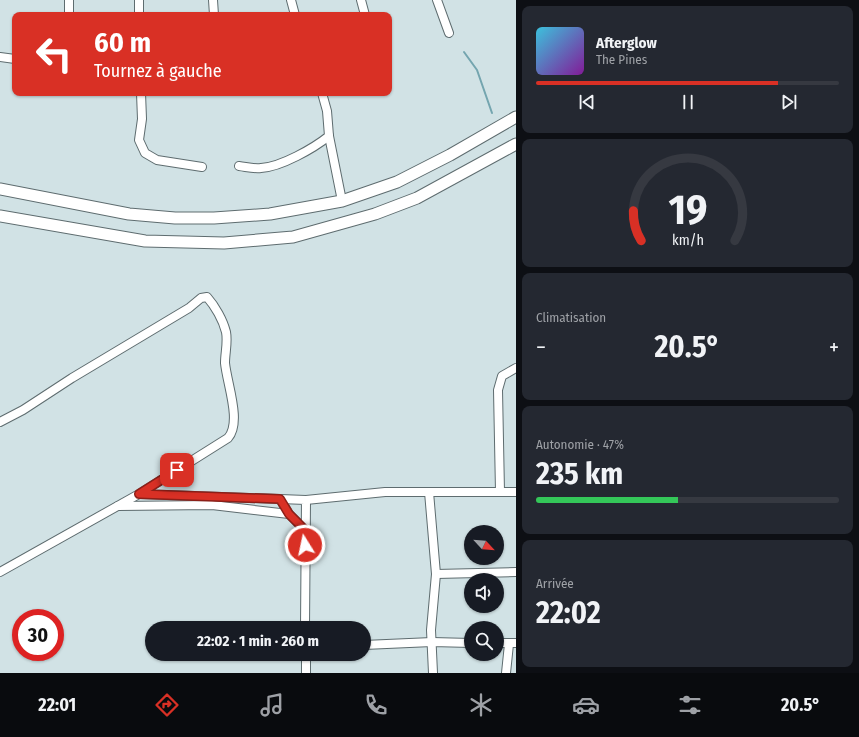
<!DOCTYPE html>
<html lang="fr">
<head>
<meta charset="utf-8">
<style>
  body { margin:0; font-family:"Fira Sans Condensed",sans-serif; background:#242831; color:#f1f3f6; height:100vh; display:flex; flex-direction:column; font-size:15px; white-space:nowrap }
  * { box-sizing:border-box; margin:0 }
  p { font-size:13px; color:#9ea1a6 }
  .icon { flex:none; width:22px; height:22px; fill:none; stroke:currentColor; stroke-width:2; stroke-linecap:round; stroke-linejoin:round }
  .map { position:relative; flex:1; overflow:hidden }
  .details { display:flex; flex-direction:column; gap:6px; padding:6px; background:#0d0f14; width:343px }
  .details>* { flex:none }
  .top-card { position:absolute; left:12px; top:12px; width:380px; height:84px; border-radius:8px; box-shadow:0 1px 3px #0004; background:#d93025; color:#fff; overflow:hidden }
  .needle { width:26px; rotate:116deg }
  .controls { position:absolute; left:464px; top:525px; display:grid; gap:8px }
  .controls a { display:grid; place-items:center; width:40px; height:40px; border-radius:50%; background:#171b24; box-shadow:0 1px 3px #0004; font-size:20px }
  .speed { position:absolute; left:12px; top:609px; display:flex; gap:8px; font-size:20px; font-weight:700; text-align:center }
  .speed>* { display:grid; place-content:center; width:52px; height:52px; border-radius:50%; background:#171b24; box-shadow:0 1px 3px #0004; line-height:1 }
  .speed .limit { border:6px solid #d22; background:#fff; color:#111 }
  .pin { position:absolute; display:grid; place-items:center; width:34px; height:34px; color:#fff; margin:-17px; border-radius:8px; box-shadow:0 2px 6px #0006 }
  .me { position:absolute; width:44px; margin:-22px; rotate:350deg; stroke-linejoin:round; filter:drop-shadow(0 0 3px #0008) }
  .turn { display:flex; align-items:center; gap:14px; height:84px; padding:0 16px; font-size:18px }
  .turn .icon { width:52px; height:52px; stroke-width:2.5 }
  .turn b { display:block; font-size:28px; line-height:34px }
  .big { font-size:30px; font-weight:700; line-height:1.1 }
  .details .card { flex:1; display:flex; flex-direction:column; justify-content:center; gap:6px; min-width:0; padding:0 14px; border-radius:8px; background:#242831 }
  .details .dial { align-items:center; gap:0 }
  .dial svg { height:104px; overflow:visible; fill:none; stroke:#363941; stroke-width:7; stroke-linecap:round; text-anchor:middle }
  .dial text { fill:#f1f3f6; stroke:none }
  .song { display:flex; align-items:center; gap:12px }
  .cover { width:48px; height:48px; border-radius:6px; background:linear-gradient(135deg,hsl(190 70% 55%),hsl(290 70% 35%)) }
  .played { height:4px; border-radius:2px; background:linear-gradient(90deg,#d93025 80%,#363941 80%) }
  .keys { display:flex; justify-content:space-around; direction:ltr }
  .heat { display:flex; justify-content:space-between; align-items:center; font-size:22px; direction:ltr }
  .charge { height:6px; border-radius:3px; background:linear-gradient(90deg,#34c759 47%,#363941 0) }
  .trip { position:absolute; left:145px; top:621px; width:226px; height:40px; border-radius:20px; background:#171b24; box-shadow:0 1px 3px #0004; font-weight:700; line-height:40px; text-align:center }
  .dock { display:flex; height:64px; justify-content:space-around; align-items:center; background:#090b0e; color:#9ea1a6 }
  .dock .icon { width:28px; height:28px }
  .dock .active { color:#d93025 }
  .dock b { font-size:18px; color:#f1f3f6 }
  main { display:flex; flex:1; min-height:0 }
  .map>svg:first-child { display:block }
  .lines { fill:none; stroke-linecap:round; stroke-linejoin:round }
  .stream { stroke:#74a5af; stroke-width:2 }
  .minor-casing { stroke:#5e6c6f; stroke-width:10 }
  .highway-casing { stroke:#5e6c6f; stroke-width:13 }
  .minor { stroke:#fff; stroke-width:8 }
  .highway { stroke:#fff; stroke-width:11 }
  .route-casing { stroke:#8d1f18; stroke-width:10 }
  .route { stroke:#d93025; stroke-width:7 }
</style>
</head>
<body>
<main>
<div class="map">
<svg width="516" height="673" viewBox="0 0 516 673">
  <rect width="100%" height="100%" fill="#d1e2e5"/>
  <g class="lines">
    <polyline class="stream" points="464,52 477,70 492,113"/>
    <defs>
      <g id="minor">
        <polyline points="139,0 139,15"/>
        <polyline points="213,0 214,15"/>
        <polyline points="291,0 295,15"/>
        <polyline points="361,0 365,15"/>
        <polyline points="437,0 449,33"/>
        <polyline points="69,15 69,0"/>
        <polyline points="0,57 15,59"/>
        <polyline points="141,93 142,119 139,140 145,153 157,160 202,167"/>
        <polyline points="329,136 342,201"/>
        <path d="M239,166C247,167 254,169 261,168C281,167 314,148 329,136L327,111L322,93"/>
        <path d="M0,422L23,410L72,378L189,308L201,298L207,297C215,306 223,320 226,332C228,342 225,353 225,363C227,384 242,422 228,438L139,494L0,572"/>
        <polyline points="429,492 436,574 431,630 433,673"/>
        <polyline points="500,492 498,390 502,376 516,368"/>
        <polyline points="140,494 306,500 305,628"/>
        <polyline points="280,499 289,514 305,530"/>
        <polyline points="306,500 385,492 516,492"/>
        <polyline points="118,506 212,505 289,514"/>
        <polyline points="436,574 516,572"/>
        <polyline points="497,643 516,643"/>
        <polyline points="364,645 432,642 471,643"/>
        <polyline points="306,654 306,673"/>
        <polyline points="506,673 509,644"/>
      </g>
      <g id="highway">
        <polyline points="0,189 129,214 175,218 214,218 270,214 342,201 397,182 450,155 516,117"/>
        <polyline points="0,216 145,241 224,243 293,237 375,214 417,198 516,144"/>
      </g>
    </defs>
    <use href="#minor" class="minor-casing"/>
    <use href="#highway" class="highway-casing"/>
    <use href="#minor" class="minor"/>
    <use href="#highway" class="highway"/>
  </g>
  <g class="lines">
    <defs>
      <polyline id="route" points="177,470 139,494 280,499 289,514 305,530 305,545"/>
    </defs>
    <use href="#route" class="route-casing"/>
    <use href="#route" class="route"/>
  </g>
</svg>
<div class="controls">
<a><svg class="needle" viewBox="-14 -14 28 28"><path d="M0-13l5 13h-10z" fill="#e53935"/><path d="M0 13l5-13h-10z" fill="#9ea1a6"/></svg></a>
<a><svg class="icon" aria-label="sound" viewBox="0 0 24 24"><path d="M4 9h4l5-4v14l-5-4H4zM17 9q2 3 0 6"/></svg></a>
<a><svg class="icon" aria-label="search" viewBox="0 0 24 24"><circle cx="10" cy="10" r="6"/><path d="M15 15l6 6"/></svg></a>
</div>
<div class="speed"><div class="limit">30</div></div>
<div class="pin" style="left:177px;top:470px;background:#d93025"><svg class="icon" aria-label="arrive" viewBox="0 0 24 24"><path d="M6 21V4h12l-3 4 3 4H6"/></svg></div>
<svg class="me" style="left:305px;top:545px" viewBox="-20 -20 40 40"><circle r="17" fill="#d93025" stroke="#fff" stroke-width="3"/><path d="M0-11L8 9 0 5-8 9z" fill="#fff"/></svg>
<div class="trip">22:02 · 1 min · 260 m</div>
<div class="top-card">
<div class="turn"><svg class="icon" aria-label="left" viewBox="0 0 24 24"><path d="M17 20v-9H6M10 6l-5 5 5 5"/></svg><div><b>60 m</b>Tournez à gauche</div></div>
</div>
</div>
<section class="details">
<div class="card">
<div class="song"><i class="cover"></i><div><b>Afterglow</b><p>The Pines</p></div></div>
<div class="played"></div>
<div class="keys"><svg class="icon" aria-label="previous" viewBox="0 0 24 24"><path d="M18 5L8 12l10 7zM5 5v14"/></svg><svg class="icon" aria-label="pause" viewBox="0 0 24 24"><path d="M8 5v14M16 5v14"/></svg><svg class="icon" aria-label="next" viewBox="0 0 24 24"><path d="M6 5l10 7-10 7zM19 5v14"/></svg></div>
</div>
<div class="card dial"><svg viewBox="0 0 100 80">
<path d="M14 69A42 42 0 1 1 86 69"/>
<path d="M14 69A42 42 0 0 1 8 46" stroke="#d93025"/>
<text x="50" y="56" font-size="32" font-weight="700">19</text>
<text x="50" y="72" font-size="11">km/h</text>
</svg></div>
<div class="card"><p>Climatisation</p>
<div class="heat"><a>−</a><b class="big">20.5°</b><a>+</a></div>
</div>
<div class="card"><p>Autonomie · 47%</p><b class="big">235 km</b><div class="charge"></div></div>
<div class="card"><p>Arrivée</p><b class="big">22:02</b></div>
</section>
</main>
<nav class="dock">
<b>22:01</b>
<svg class="icon active" aria-label="directions" viewBox="0 0 24 24"><path d="M12 3l9 9-9 9-9-9zM9 14v-3h6M13 9l2 2-2 2"/></svg>
<svg class="icon" aria-label="music" viewBox="0 0 24 24"><path d="M9 18V5l10-2v13"/><circle cx="6" cy="18" r="3"/><circle cx="16" cy="16" r="3"/></svg>
<svg class="icon" aria-label="phone" viewBox="0 0 24 24"><path d="M5 4h4l2 5-3 2q2 4 5 5l2-3 5 2v4C11 20 4 13 5 4z"/></svg>
<svg class="icon" aria-label="climate" viewBox="0 0 24 24"><path d="M12 3v18M4 7l16 10M4 17L20 7"/></svg>
<svg class="icon" aria-label="car" viewBox="0 0 24 24"><path d="M5 17H2v-5l4-1 3-4h7l3 4 3 1v5h-3M9 17h6M6 11h13"/><circle cx="7" cy="17" r="2"/><circle cx="17" cy="17" r="2"/></svg>
<svg class="icon" aria-label="filters" viewBox="0 0 24 24"><path d="M4 7h16M4 17h16"/><circle cx="9" cy="7" r="2"/><circle cx="15" cy="17" r="2"/></svg>
<b>20.5°</b>
</nav>
</body>
</html>
